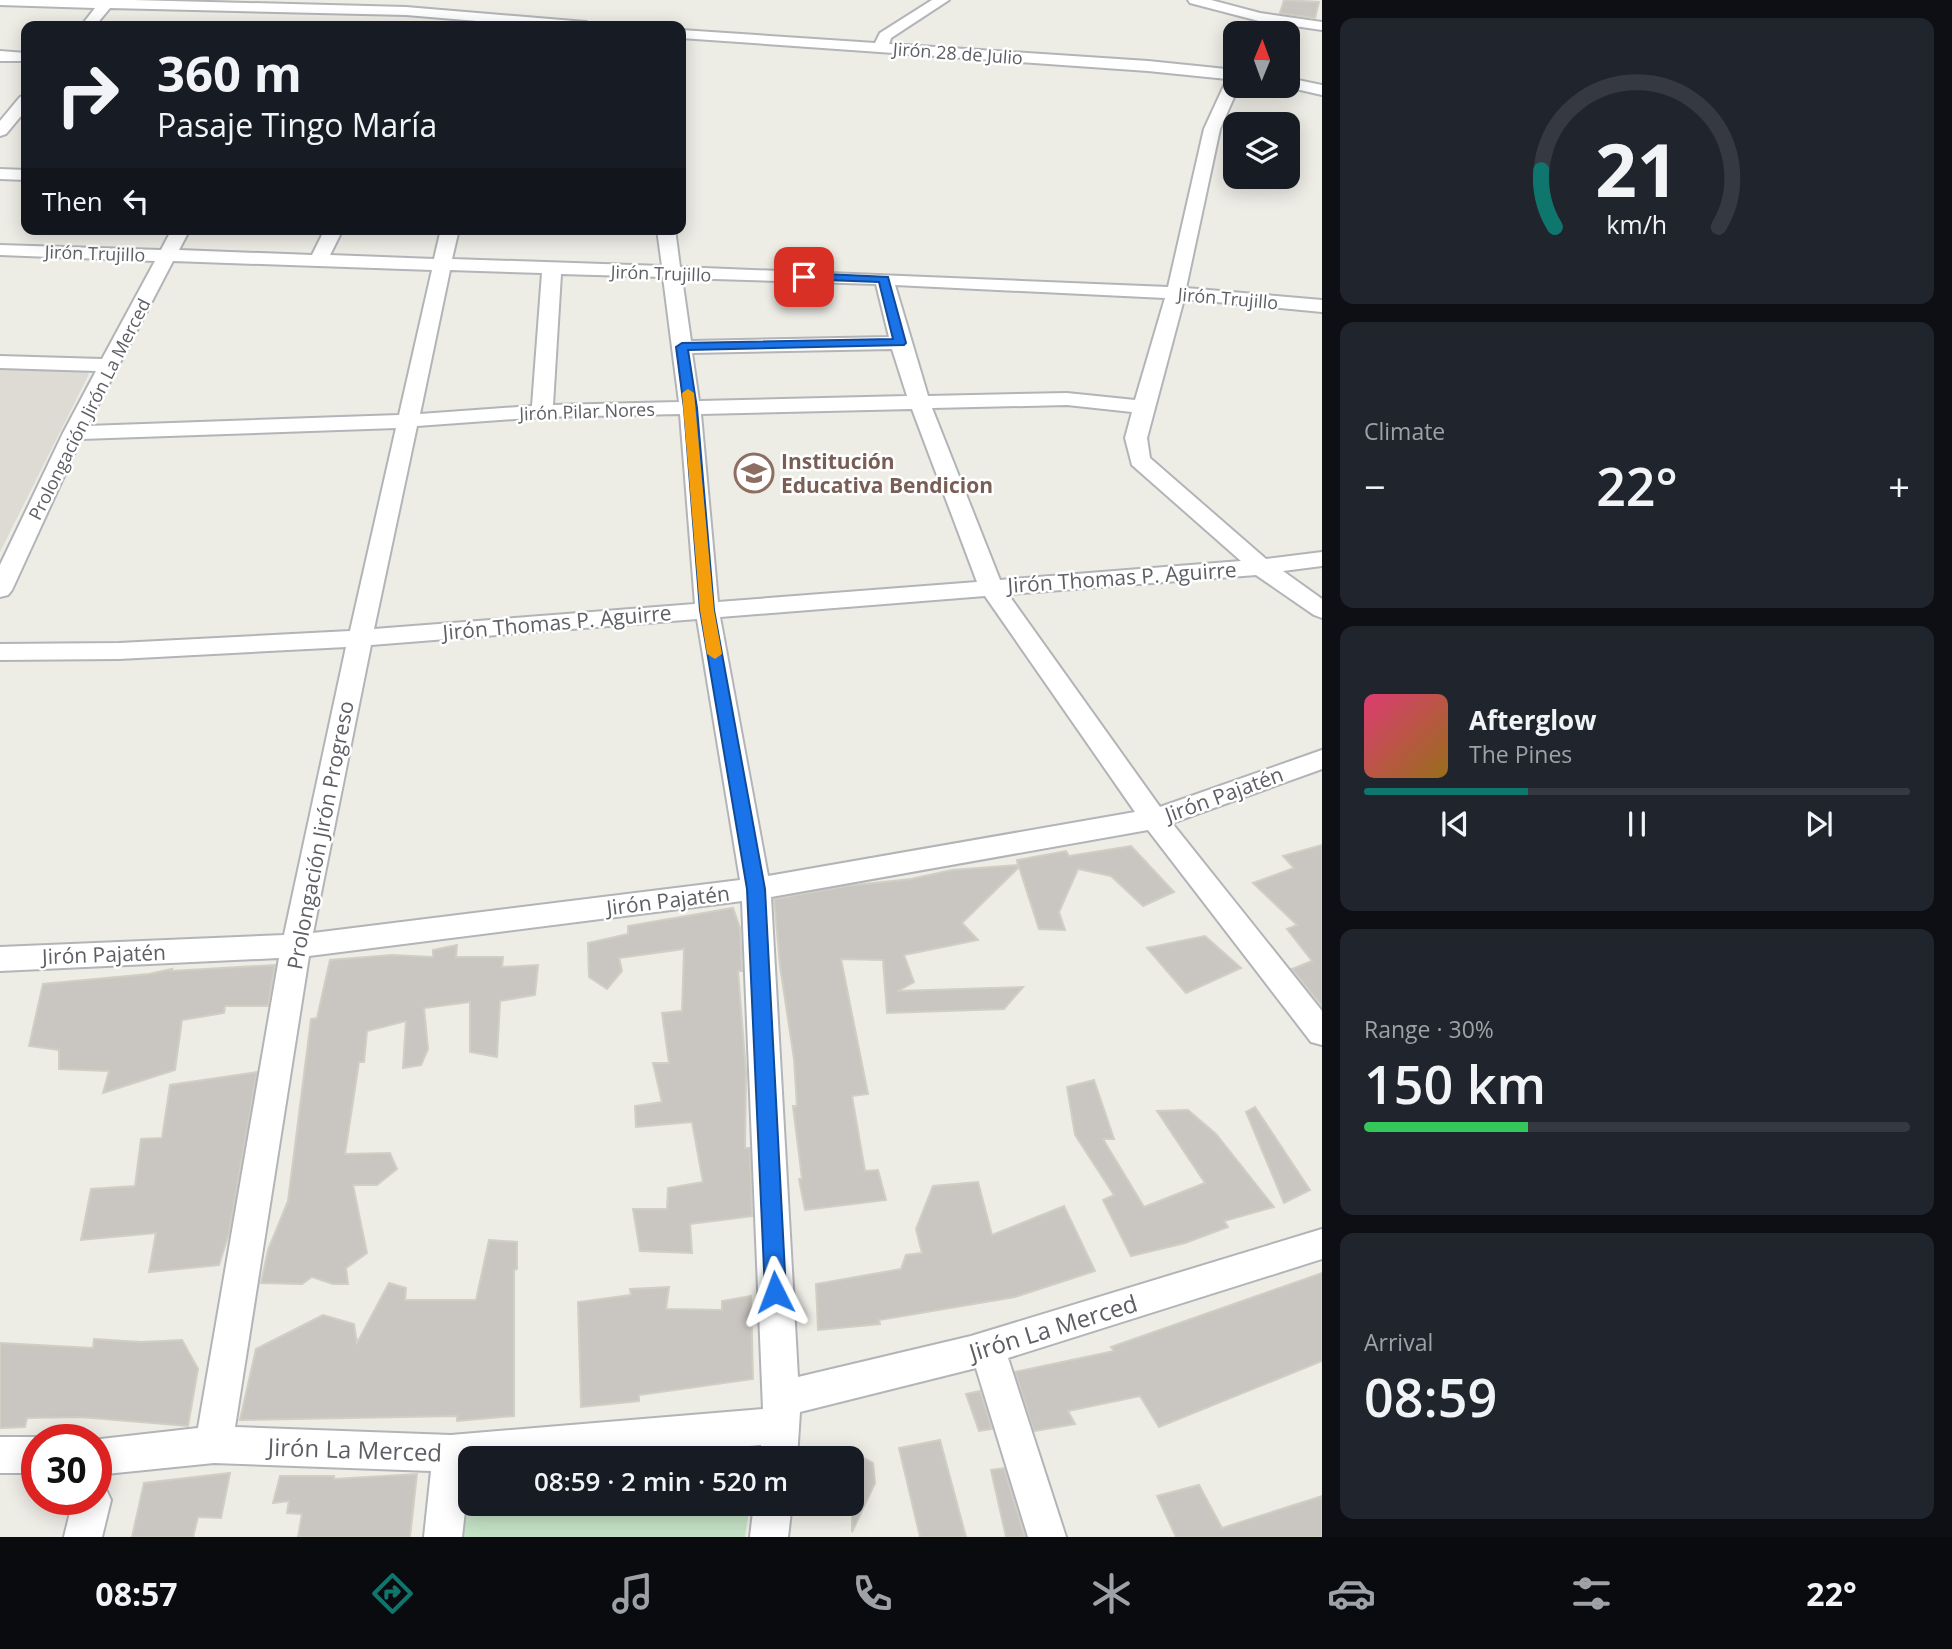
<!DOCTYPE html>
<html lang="en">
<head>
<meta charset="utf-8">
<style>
  body { margin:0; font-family:"Open Sans",sans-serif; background:#20242c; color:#f1f3f6; height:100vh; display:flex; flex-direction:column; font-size:26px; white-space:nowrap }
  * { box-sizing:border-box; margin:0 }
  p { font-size:23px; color:#9ea1a6 }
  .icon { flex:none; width:38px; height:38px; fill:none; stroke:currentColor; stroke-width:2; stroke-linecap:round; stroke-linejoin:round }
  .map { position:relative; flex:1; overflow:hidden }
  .sheet { display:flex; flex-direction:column; gap:18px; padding:18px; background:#0d0f14; width:630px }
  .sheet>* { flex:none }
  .guide { position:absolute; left:21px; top:21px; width:665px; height:214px; border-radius:14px; box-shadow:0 4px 18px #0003; background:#171b24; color:#f1f3f6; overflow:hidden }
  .needle { width:46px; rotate:1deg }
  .controls { position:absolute; left:1223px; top:21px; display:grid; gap:14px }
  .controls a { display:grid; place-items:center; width:77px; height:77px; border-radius:14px; background:#171b24; box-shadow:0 4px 18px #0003; font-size:35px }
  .speed { position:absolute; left:21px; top:1424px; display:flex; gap:14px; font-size:35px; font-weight:700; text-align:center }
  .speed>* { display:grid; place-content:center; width:91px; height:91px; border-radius:50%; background:#171b24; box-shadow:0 4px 18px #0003; line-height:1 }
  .speed .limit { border:10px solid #d22; background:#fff; color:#111 }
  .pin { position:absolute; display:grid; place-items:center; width:60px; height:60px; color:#fff; margin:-30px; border-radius:14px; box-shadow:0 4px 10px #0006 }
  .me { position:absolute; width:77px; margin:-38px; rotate:357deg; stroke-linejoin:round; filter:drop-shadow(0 0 5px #0008) }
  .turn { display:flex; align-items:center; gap:24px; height:147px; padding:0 21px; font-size:32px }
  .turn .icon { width:91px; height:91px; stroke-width:2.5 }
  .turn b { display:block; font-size:49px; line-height:60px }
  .then { display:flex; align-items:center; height:66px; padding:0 21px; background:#0003; gap:14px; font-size:26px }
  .big { font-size:52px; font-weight:600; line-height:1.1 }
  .sheet .card { flex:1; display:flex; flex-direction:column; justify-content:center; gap:10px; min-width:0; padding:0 24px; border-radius:14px; background:#20242c }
  .sheet .dial { align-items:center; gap:0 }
  .dial svg { height:182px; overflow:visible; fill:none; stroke:#363941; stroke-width:7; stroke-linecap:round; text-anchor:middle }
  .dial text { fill:#f1f3f6; stroke:none }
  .song { display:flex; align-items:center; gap:21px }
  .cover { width:84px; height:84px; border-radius:10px; background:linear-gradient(135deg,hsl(340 70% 55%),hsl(40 70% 35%)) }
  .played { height:7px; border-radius:4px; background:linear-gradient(90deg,#0f766e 30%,#363941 30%) }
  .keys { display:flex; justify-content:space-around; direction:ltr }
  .heat { display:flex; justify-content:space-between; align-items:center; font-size:38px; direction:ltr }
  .charge { height:10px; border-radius:5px; background:linear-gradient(90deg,#34c759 30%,#363941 0) }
  .trip { position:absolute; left:458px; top:1446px; width:406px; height:70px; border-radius:14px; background:#171b24; box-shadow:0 4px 18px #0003; font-weight:600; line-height:70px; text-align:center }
  .tabs { display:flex; height:112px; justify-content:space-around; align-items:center; background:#090b0e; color:#9ea1a6 }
  .tabs .icon { width:49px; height:49px }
  .tabs .current { color:#0f766e }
  .tabs b { font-size:32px; color:#f1f3f6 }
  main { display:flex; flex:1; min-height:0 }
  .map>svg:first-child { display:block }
  .education { fill:#dddbd3 }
  .green { fill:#c4e2c6 }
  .building { fill:#c9c6c2; stroke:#d1cec4; stroke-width:2 }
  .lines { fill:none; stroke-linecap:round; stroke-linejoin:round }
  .minor-casing { stroke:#b2b4b8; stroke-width:4 }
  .minor { fill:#fff; fill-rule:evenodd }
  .route { fill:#1a73e8; stroke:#114b97; stroke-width:2 }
  .slow { fill:#f59e0b }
  .labels { text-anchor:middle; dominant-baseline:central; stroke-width:5; stroke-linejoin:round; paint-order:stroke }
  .far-street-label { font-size:18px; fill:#5d5f64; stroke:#fff }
  .education-label { font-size:21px; font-weight:bold; fill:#785e54; stroke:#fff; text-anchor:start }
  .street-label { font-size:21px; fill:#5d5f64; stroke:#fff }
  .near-street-label { font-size:24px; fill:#5d5f64; stroke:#fff }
</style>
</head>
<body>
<main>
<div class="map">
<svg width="1322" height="1537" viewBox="0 0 1322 1537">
  <rect width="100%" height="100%" fill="#edece5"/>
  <polygon class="education" points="0,368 81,368 89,374 0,552"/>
  <polygon class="green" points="466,1481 471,1481 471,1503 750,1503 745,1537 461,1537"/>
  <g class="building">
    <polygon points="1284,0 1319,2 1315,18 1280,13"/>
    <polygon points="1322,845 1322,1006 1292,969 1312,961 1287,929 1297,925 1253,883 1294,868 1283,856"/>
    <polygon points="1131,846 1174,892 1143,906 1111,876 1078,869 1059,912 1065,930 1039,929 1019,867 962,923 978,940 904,955 914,982 898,991 1023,987 1004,1009 887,1013 883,960 841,959 868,1094 852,1096 865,1171 878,1170 886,1200 805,1210 799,1179 802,1179 793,1106 797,1106 794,1059 780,966 774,899 846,886 911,879 952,870 1018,865 1017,860 1066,851 1069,856"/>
    <polygon points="733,908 740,928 742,971 738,971 746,1072 745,1148 750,1148 752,1216 690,1224 692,1253 640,1251 633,1209 667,1209 668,1188 703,1182 692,1122 636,1127 635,1106 662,1102 653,1063 669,1063 662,1013 682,1011 684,949 619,958 622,971 607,989 589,977 588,943 628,934 628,926"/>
    <polygon points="1205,936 1241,968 1186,993 1147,948"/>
    <polygon points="457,945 456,957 503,957 502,967 538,965 535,995 500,1001 497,1057 470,1052 470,1002 424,1008 428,1049 421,1065 403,1068 406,1021 367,1031 364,1062 359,1062 345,1154 390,1153 397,1169 377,1185 353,1185 367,1253 346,1268 348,1284 333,1284 312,1277 302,1284 261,1283 268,1250 288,1201 311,1019 317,1018 330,960 392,955 433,957 433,950"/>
    <polygon points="275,965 268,1006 225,1006 224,1013 182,1020 175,1070 103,1093 109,1071 59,1069 59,1050 29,1046 43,984 149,974 172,969 171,971"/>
    <polygon points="257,1072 229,1233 219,1265 149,1272 156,1233 81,1240 91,1189 135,1186 141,1139 162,1138 170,1085"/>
    <polygon points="1094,1080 1114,1139 1103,1139 1144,1207 1205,1183 1157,1111 1188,1110 1216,1134 1274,1207 1224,1221 1228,1227 1185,1243 1131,1256 1103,1200 1114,1195 1075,1135 1067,1087"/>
    <polygon points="1255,1107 1310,1190 1284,1203 1246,1112"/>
    <polygon points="978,1182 992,1235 1064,1206 1095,1271 1015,1297 879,1320 880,1324 818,1330 816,1284 901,1269 906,1255 922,1253 916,1229 933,1186"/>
    <polygon points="489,1240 517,1242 517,1269 514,1270 514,1416 457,1421 457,1416 240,1420 256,1349 323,1315 354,1324 357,1343 389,1283 406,1288 405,1300 476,1300"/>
    <polygon points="1322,1273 1322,1361 1159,1427 1140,1396 1068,1411 1075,1424 1034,1431 1015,1372 1114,1351 1111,1347"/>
    <polygon points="669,1287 666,1309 722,1310 722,1301 751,1296 753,1379 639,1395 639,1401 581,1407 578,1302 631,1295 630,1289"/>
    <polygon points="94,1339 141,1342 182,1340 198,1369 188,1426 80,1417 27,1418 25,1427 0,1428 0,1343 93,1348"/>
    <polygon points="980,1391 992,1429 979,1431 966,1394"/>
    <polygon points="940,1440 966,1537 920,1537 899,1448"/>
    <polygon points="852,1451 873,1463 875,1483 852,1532"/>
    <polygon points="1004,1468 1025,1537 1006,1537 991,1470"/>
    <polygon points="230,1473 221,1518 198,1517 193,1537 132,1537 144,1483"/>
    <polygon points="417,1474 410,1537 298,1537 302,1514 287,1513 289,1501 273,1503 280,1476 334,1476 334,1479"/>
    <polygon points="1199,1485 1222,1528 1322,1496 1322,1537 1176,1537 1157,1496"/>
  </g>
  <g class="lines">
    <defs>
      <g id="minor">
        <polygon points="0,0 133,0 406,7 586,22 593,26 537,26 406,15 110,8 95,26 81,26 95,8 0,5"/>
        <path d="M932,0H949L891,38L889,44L1148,61L1236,70V86H1239L1220,129L1186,288L1322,300V312L1184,299L1147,438L1150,458L1266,559L1322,552V566L1283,571L1322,599V618L1314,615L1256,575L1008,594L1160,807L1322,750V769L1172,823L1322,1011V1045L1311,1042L1148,830L771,897L798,1377L971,1336L1322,1229V1259L1008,1358L1066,1537H1028L976,1368L800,1412L797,1458H759L761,1445L610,1458H471L462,1537H424L431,1471L214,1463L96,1475V1440H92L198,1428L279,958L0,971V947L284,935L346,647L119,659L0,660V644L119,643L350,631L396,428L81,439L12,590L8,595L0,597V565L63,433L96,371L0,368V356L102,359L155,261L0,255V245L161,250L172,229H190L179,250L312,255L325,229H343L330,255L434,259L441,229H459L452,259L662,266L657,229H675L680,267L1168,287L1204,129L1227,79L1148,71L681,38V30L875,43L880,33ZM173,261L432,270L399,415L87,426ZM450,270L542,273L532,406L420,414ZM561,274L663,277L679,402L553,405ZM682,278L876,284L889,337L691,341ZM895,285L1165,298L1135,400L1067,393L928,396ZM892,349L907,396L699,401L692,353ZM1067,405L1132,412L1125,438L1132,465L1241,561L1000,580L932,408ZM912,409L977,582L718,602L701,414ZM680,414L695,604L374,629L417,426L542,417ZM985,596L1135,812L768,876L720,617ZM697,619L740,880L313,933L371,645ZM742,901L763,1409L451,1435L235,1427L309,956Z"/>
        <polygon points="1188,0 1211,0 1260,13 1322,22 1322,30 1259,21 1190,3"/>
        <polygon points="0,51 26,53 26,61 0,61"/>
        <polygon points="1288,78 1322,85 1322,95 1283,86 1288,86"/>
        <polygon points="26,95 26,110 6,134 0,136 0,121 20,97"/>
        <polygon points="0,169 26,170 26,180 0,179"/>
        <polygon points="0,1437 37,1437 46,1440 37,1440 37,1473 0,1473"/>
        <polygon points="96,1483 105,1487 111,1500 102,1537 64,1537 73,1500 96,1500"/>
        <polygon points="754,1503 792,1503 788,1537 750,1537"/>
      </g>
    </defs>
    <use href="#minor" class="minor-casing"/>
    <use href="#minor" class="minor"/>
  </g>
  <polygon class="route" points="804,273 888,277 906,343 904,345 688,350 697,408 714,610 765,889 786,1292 783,1299 775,1302 768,1299 765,1292 747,889 700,610 684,408 676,347 682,343 893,339 879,282 800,279 800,274"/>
  <polygon class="slow" points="688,389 694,393 714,610 722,654 715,659 707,654 700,610 682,393"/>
  <defs>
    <symbol id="school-ring" viewBox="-11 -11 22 22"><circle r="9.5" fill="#fff" stroke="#8d6e63" stroke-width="1.5"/><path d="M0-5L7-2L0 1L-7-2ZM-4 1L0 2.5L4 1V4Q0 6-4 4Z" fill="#8d6e63"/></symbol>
  </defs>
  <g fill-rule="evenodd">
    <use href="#school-ring" x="732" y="451" width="44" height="44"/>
  </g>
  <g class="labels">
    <g class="far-street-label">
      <text transform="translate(958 53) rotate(4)">Jirón 28 de Julio</text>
      <text transform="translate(95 253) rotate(2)">Jirón Trujillo</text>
      <text transform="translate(661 273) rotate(2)">Jirón Trujillo</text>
      <text transform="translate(1228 298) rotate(5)">Jirón Trujillo</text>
      <text transform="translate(89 409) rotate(-63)">Prolongación Jirón La Merced</text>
      <text transform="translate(587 411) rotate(-2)">Jirón Pilar Nores</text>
    </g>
    <g class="education-label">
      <text x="781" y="461">Institución<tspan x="781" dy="24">Educativa Bendicion</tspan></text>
    </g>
    <g class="street-label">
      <text transform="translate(1122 577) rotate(-4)">Jirón Thomas P. Aguirre</text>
      <text transform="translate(557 622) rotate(-5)">Jirón Thomas P. Aguirre</text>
      <text transform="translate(1224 794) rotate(-20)">Jirón Pajatén</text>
      <text transform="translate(320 835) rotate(-79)">Prolongación Jirón Progreso</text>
      <text transform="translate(668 900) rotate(-7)">Jirón Pajatén</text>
      <text transform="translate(104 954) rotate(-2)">Jirón Pajatén</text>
    </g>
    <g class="near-street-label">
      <text transform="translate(1053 1327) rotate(-17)">Jirón La Merced</text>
      <text transform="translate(355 1449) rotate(2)">Jirón La Merced</text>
    </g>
  </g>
</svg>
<div class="controls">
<a><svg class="needle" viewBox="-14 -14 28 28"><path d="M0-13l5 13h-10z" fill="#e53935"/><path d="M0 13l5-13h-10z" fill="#9ea1a6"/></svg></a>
<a><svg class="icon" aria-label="layers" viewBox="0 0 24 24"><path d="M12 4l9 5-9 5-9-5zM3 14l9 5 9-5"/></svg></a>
</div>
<div class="speed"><div class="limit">30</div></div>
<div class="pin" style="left:804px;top:277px;background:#d93025"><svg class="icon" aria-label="arrive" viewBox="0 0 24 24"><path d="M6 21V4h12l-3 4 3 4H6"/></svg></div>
<svg class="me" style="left:775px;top:1292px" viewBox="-20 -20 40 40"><path d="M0-17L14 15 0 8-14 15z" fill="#1a73e8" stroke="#fff" stroke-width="4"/></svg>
<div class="trip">08:59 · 2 min · 520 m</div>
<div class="guide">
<div class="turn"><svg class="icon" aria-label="right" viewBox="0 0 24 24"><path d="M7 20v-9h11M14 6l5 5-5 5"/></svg><div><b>360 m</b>Pasaje Tingo María</div></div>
<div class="then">Then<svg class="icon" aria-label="left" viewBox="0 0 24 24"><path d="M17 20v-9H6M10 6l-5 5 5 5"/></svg></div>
</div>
</div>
<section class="sheet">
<div class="card dial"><svg viewBox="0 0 100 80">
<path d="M14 69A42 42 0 1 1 86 69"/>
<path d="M14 69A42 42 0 0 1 8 44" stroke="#0f766e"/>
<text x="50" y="56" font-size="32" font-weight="700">21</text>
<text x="50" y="72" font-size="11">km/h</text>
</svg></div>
<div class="card"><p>Climate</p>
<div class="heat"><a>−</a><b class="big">22°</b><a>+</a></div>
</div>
<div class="card">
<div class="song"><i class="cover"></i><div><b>Afterglow</b><p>The Pines</p></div></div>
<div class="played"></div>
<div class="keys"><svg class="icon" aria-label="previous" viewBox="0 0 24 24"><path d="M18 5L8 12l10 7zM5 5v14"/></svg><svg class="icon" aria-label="pause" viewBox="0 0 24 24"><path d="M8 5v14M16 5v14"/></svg><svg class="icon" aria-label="next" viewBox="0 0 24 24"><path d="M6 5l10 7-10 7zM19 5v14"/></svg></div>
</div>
<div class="card"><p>Range · 30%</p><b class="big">150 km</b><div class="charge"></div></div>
<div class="card"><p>Arrival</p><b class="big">08:59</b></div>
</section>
</main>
<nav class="tabs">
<b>08:57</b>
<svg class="icon current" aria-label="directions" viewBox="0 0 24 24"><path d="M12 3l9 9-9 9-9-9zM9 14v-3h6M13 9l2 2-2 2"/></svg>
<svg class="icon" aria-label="music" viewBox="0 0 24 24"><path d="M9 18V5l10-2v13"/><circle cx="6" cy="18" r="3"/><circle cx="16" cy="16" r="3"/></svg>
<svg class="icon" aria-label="phone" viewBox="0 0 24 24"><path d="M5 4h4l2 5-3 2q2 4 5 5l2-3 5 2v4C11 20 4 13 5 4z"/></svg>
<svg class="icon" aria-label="climate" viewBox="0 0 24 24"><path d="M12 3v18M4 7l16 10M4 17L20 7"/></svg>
<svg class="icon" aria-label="car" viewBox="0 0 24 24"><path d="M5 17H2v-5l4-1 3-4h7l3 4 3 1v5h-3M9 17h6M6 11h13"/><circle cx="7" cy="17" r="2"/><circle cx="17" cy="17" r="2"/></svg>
<svg class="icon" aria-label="filters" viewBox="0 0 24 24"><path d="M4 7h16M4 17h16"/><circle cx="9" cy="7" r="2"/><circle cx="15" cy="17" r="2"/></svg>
<b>22°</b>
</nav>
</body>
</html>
